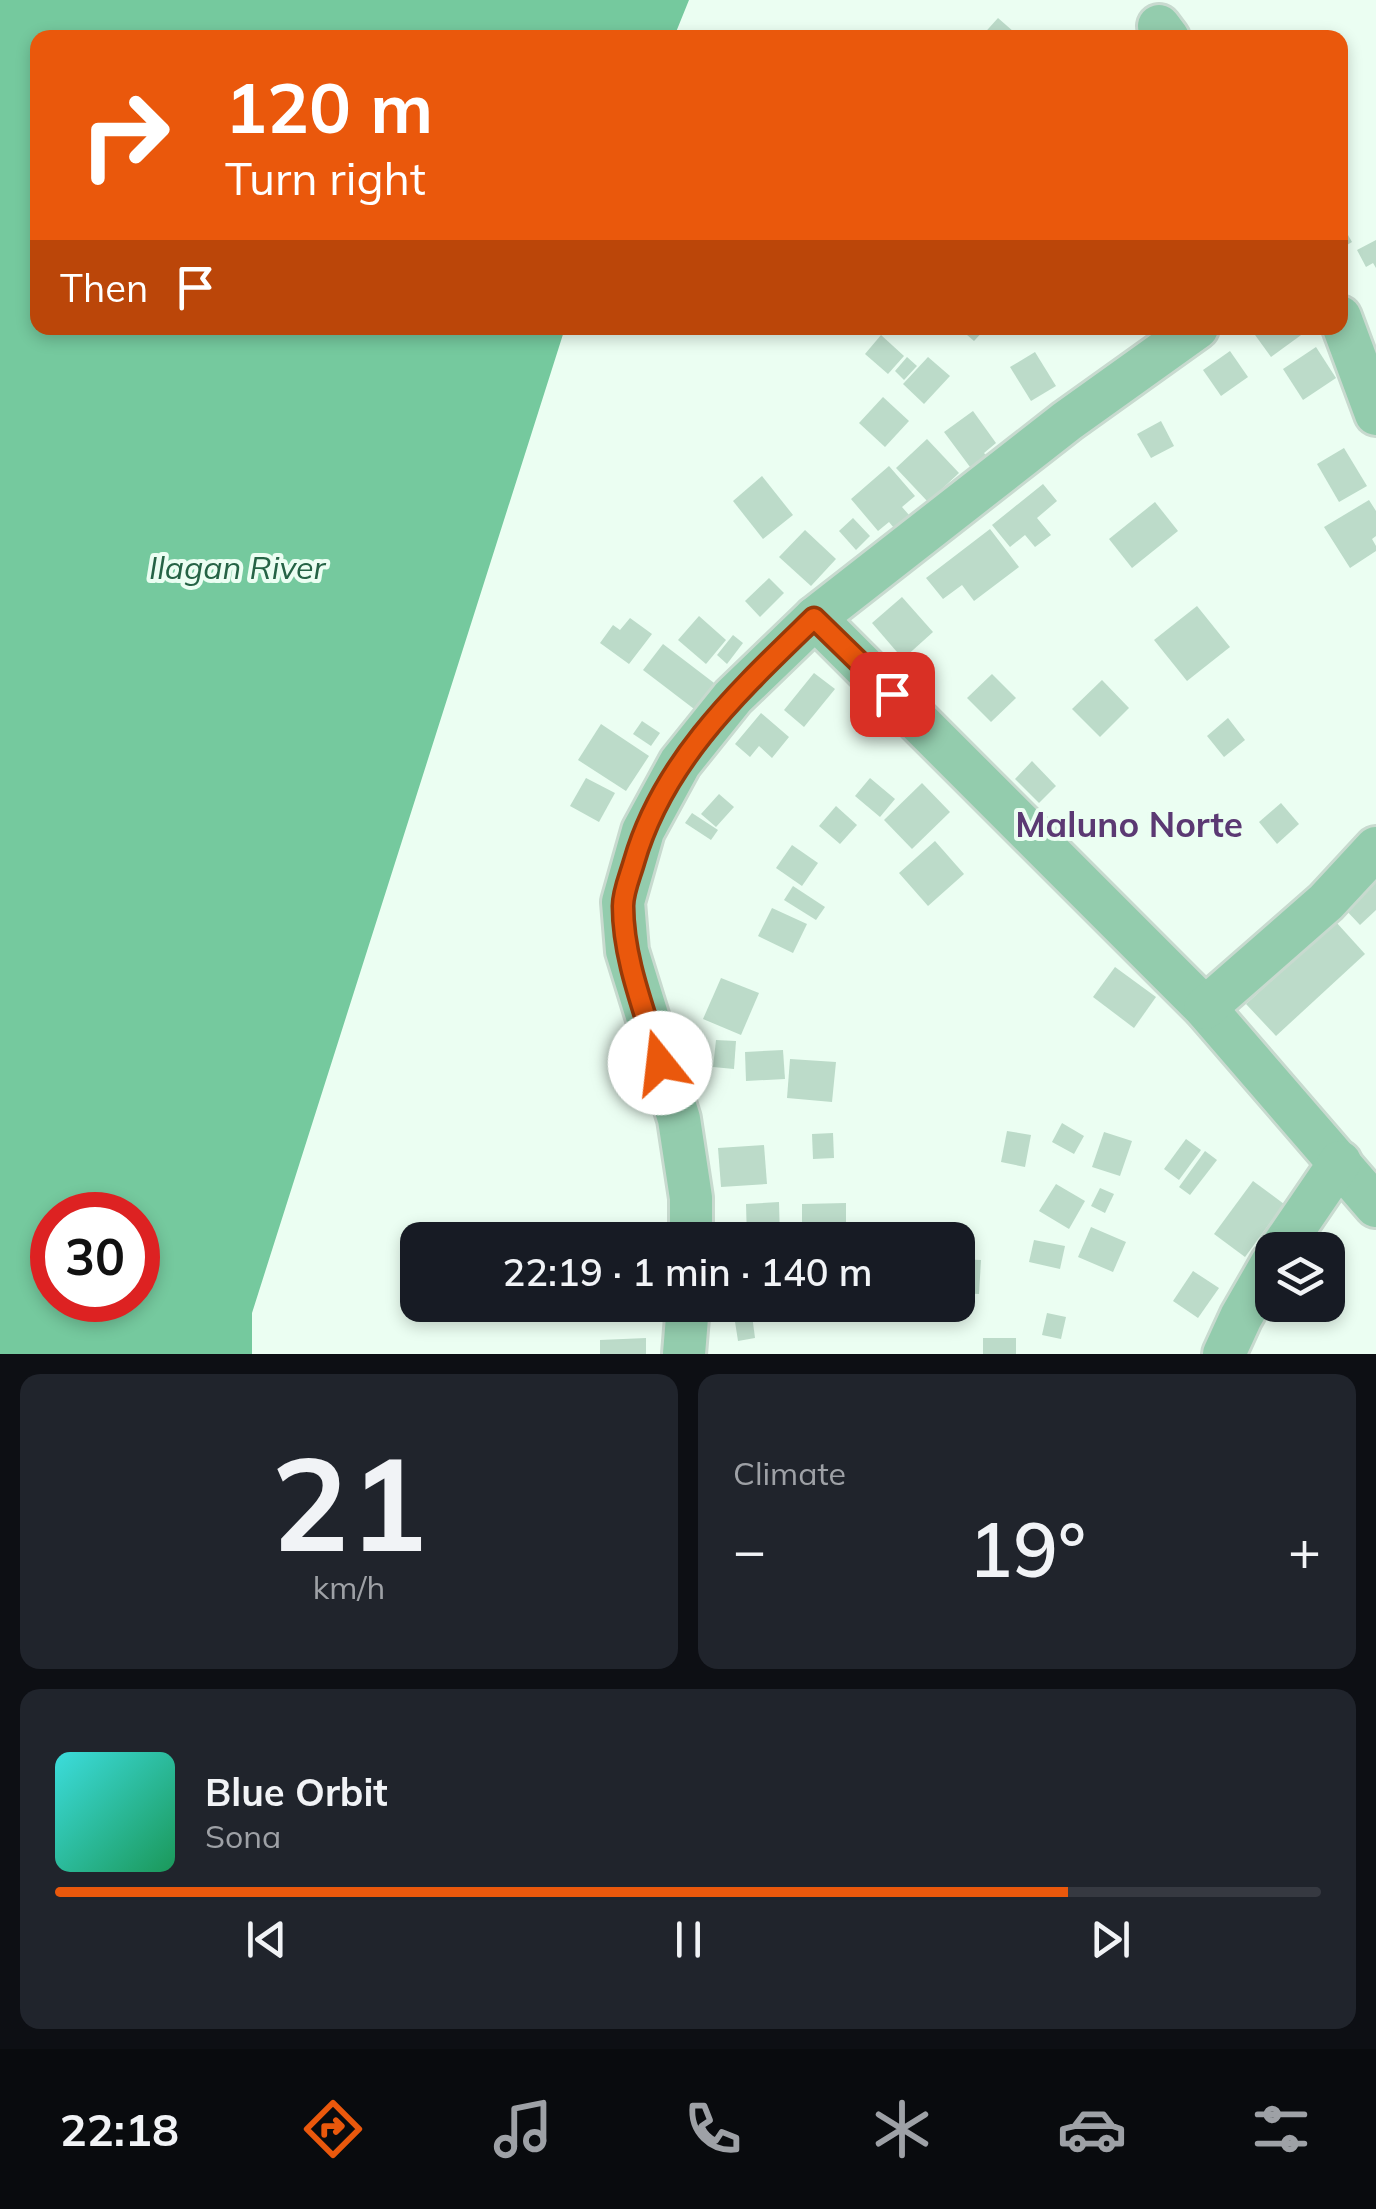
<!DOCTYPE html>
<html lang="en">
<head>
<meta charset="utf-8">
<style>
  body { margin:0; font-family:Mulish,sans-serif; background:#20242c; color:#f1f3f6; height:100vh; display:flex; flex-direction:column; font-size:38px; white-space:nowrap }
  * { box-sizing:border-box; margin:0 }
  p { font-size:32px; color:#9ea1a6 }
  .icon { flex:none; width:55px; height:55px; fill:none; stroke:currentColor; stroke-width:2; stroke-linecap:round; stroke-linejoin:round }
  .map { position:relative; height:1354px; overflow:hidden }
  .panel { display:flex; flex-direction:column; gap:20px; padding:20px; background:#0d0f14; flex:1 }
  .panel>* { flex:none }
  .guide { position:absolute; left:30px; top:30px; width:1318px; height:305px; border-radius:20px; box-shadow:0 5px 15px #0003; background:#ea580c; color:#fff; overflow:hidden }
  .tools { position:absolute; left:1255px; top:1232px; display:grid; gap:20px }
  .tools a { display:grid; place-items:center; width:90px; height:90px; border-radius:20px; background:#171b24; box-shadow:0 5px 15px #0003; font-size:50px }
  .speed { position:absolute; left:30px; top:1192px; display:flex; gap:20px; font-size:50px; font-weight:700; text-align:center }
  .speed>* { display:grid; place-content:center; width:130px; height:130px; border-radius:50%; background:#171b24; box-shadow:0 5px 15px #0003; line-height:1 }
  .speed .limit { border:15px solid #d22; background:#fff; color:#111 }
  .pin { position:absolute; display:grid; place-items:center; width:85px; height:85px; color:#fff; margin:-42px; border-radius:20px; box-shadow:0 5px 15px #0006 }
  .me { position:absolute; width:110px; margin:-55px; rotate:344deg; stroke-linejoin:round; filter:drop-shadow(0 0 8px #0008) }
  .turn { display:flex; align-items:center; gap:35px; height:210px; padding:0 30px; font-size:45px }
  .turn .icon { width:130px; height:130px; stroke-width:2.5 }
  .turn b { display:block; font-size:70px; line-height:85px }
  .then { display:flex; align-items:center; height:95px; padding:0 30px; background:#0003; gap:20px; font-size:38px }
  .big { font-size:75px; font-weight:600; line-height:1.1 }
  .panel .widget { flex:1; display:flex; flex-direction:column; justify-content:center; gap:15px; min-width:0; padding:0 35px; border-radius:20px; background:#20242c }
  .panel .dial { align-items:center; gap:0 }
  .dial b { font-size:130px; line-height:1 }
  .song { display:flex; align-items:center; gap:30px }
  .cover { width:120px; height:120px; border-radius:15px; background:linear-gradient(135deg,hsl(180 70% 55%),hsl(150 70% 35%)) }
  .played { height:10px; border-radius:5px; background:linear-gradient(90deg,#ea580c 80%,#363941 80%) }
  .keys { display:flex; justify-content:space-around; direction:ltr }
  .heat { display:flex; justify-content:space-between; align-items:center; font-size:55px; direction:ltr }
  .panel .tiles { flex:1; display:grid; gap:20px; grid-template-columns:1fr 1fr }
  .widget:last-child { grid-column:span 2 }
  .trip { position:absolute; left:400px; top:1222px; width:575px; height:100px; border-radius:20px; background:#171b24; box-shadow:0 5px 15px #0003; font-weight:600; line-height:100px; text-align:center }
  .tabs { display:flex; height:160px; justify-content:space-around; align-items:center; background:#090b0e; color:#9ea1a6 }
  .tabs .icon { width:70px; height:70px }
  .tabs .active { color:#ea580c }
  .tabs b { font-size:45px; color:#f1f3f6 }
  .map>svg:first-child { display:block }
  .water { fill:#75c99e; fill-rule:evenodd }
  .building { fill:#bcdbc9 }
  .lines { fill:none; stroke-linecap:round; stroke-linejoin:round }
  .minor-casing { stroke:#c8dacf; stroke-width:48 }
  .minor { stroke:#93ccad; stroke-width:42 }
  .route-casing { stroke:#983908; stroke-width:25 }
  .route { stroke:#ea580c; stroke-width:18 }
  .labels { text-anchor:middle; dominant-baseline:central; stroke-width:8; stroke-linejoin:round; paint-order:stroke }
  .water-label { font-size:32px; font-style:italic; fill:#256345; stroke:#ebfef2 }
  .quarter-label { font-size:35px; font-weight:bold; fill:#5b3973; stroke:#ebfef2 }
</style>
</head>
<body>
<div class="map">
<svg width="1376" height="1354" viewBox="0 0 1376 1354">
  <rect width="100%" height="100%" fill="#ebfef2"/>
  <path class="water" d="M0,0H689L674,37L38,38V328H565L252,1313V1354H0ZM52,1215H138V1300H52Z"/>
  <g class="building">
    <polygon points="998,18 1014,32 1009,38 980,38"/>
    <polygon points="1340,221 1352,242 1340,249"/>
    <polygon points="1376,240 1376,268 1373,263 1366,267 1357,250"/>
    <polygon points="959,328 986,328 974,341"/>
    <polygon points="1250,328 1306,328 1308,330 1271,357"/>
    <polygon points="881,335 904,356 888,374 865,354"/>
    <polygon points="1316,347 1336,378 1303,400 1283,369"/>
    <polygon points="1230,351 1248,377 1221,396 1203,370"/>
    <polygon points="1035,352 1056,386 1031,401 1010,367"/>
    <polygon points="907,357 917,366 904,380 895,371"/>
    <polygon points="928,357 950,376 924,404 903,384"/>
    <polygon points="883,397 909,421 885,447 859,423"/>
    <polygon points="973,411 996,443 984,453 993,463 976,475 944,432"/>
    <polygon points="1161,421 1174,446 1151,458 1137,434"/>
    <polygon points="927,439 959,473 928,502 896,468"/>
    <polygon points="1344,448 1367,486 1339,502 1317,464"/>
    <polygon points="889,466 915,496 902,507 909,515 894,528 889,522 878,531 851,499"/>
    <polygon points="762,476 793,515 763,539 733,501"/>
    <polygon points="1043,484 1057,501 1037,518 1051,535 1035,547 1025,535 1010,547 992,525"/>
    <polygon points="1369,500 1376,511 1376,536 1372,539 1376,546 1376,551 1350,568 1324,527"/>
    <polygon points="1155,502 1178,531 1132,568 1109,539"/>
    <polygon points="853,518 870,536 856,550 839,531"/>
    <polygon points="990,529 1019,567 974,601 962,585 943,599 926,578"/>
    <polygon points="805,530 836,559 811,586 779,557"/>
    <polygon points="769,578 784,593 760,617 745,601"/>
    <polygon points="902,597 933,632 903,659 872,623"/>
    <polygon points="1197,606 1230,647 1187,681 1154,640"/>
    <polygon points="699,616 726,640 706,664 678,640"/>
    <polygon points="630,618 652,634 629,664 600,643 613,625 620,630"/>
    <polygon points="733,635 743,643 727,664 717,655"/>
    <polygon points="663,644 722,689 702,715 643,670"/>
    <polygon points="814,673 835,689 804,727 784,710"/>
    <polygon points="992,674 1016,698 991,722 967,698"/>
    <polygon points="1102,680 1129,708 1100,737 1072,709"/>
    <polygon points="761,713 789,737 772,758 759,746 750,757 735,744"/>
    <polygon points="1228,718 1245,740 1224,757 1207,736"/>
    <polygon points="642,721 660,733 651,746 633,734"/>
    <polygon points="601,724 649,756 626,791 578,760"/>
    <polygon points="1032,761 1056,786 1039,803 1015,779"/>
    <polygon points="586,778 615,793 599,822 570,806"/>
    <polygon points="870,778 895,799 880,817 855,796"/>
    <polygon points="922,783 950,812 912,849 884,820"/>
    <polygon points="719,794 734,807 716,827 701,814"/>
    <polygon points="1281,803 1299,824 1277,844 1259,822"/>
    <polygon points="836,806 857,825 840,844 819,826"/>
    <polygon points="692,813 718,830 711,840 685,823"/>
    <polygon points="935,841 964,874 928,906 899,873"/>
    <polygon points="792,845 818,863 802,886 776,868"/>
    <polygon points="1376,878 1376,910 1360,925 1344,908"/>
    <polygon points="793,886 825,907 816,920 784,900"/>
    <polygon points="772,908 807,924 793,953 758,936"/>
    <polygon points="1336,922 1365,954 1276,1036 1246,1004"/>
    <polygon points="1115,967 1156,997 1134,1028 1093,997"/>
    <polygon points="721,978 759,993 741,1035 703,1019"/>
    <polygon points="716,1040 736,1041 734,1069 713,1067"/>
    <polygon points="783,1050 785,1079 746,1081 745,1052"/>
    <polygon points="790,1059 836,1062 832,1102 787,1098"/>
    <polygon points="1062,1123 1084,1136 1074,1154 1052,1142"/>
    <polygon points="1007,1131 1031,1135 1025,1167 1001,1162"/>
    <polygon points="1104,1132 1132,1141 1120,1176 1092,1167"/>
    <polygon points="833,1133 834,1158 813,1159 812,1134"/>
    <polygon points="1186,1139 1201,1150 1179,1180 1164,1169"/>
    <polygon points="764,1145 767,1184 721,1187 718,1148"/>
    <polygon points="1205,1151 1217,1160 1190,1195 1179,1187"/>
    <polygon points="1253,1181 1284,1204 1245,1257 1214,1234"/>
    <polygon points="1056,1184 1085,1201 1069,1229 1039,1211"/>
    <polygon points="1100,1188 1114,1194 1105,1213 1091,1206"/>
    <polygon points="779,1202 780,1239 747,1240 746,1204"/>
    <polygon points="846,1203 846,1240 802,1240 802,1204"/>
    <polygon points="1091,1227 1126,1242 1113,1272 1078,1257"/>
    <polygon points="1034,1240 1065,1246 1060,1269 1029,1262"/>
    <polygon points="958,1259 981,1260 979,1294 958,1293"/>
    <polygon points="1193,1271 1219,1288 1198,1318 1173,1301"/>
    <polygon points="751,1307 755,1338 738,1341 733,1309"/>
    <polygon points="1047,1313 1066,1317 1061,1339 1042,1335"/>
    <polygon points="646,1338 646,1354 600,1354 600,1340"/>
    <rect x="983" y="1338" width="33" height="16"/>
  </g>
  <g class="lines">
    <defs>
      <g id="minor">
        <polyline points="1159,26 1168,38"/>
        <polyline points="1340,317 1376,414"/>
        <polyline points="815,618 1205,1008 1376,1206"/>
        <polyline points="1205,1008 1326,902 1376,848"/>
        <polyline points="691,1240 691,1198 679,1119 627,951 623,902 643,831 680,763 733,697 815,618 1067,421 1197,328"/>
        <polyline points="1280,1250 1340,1162"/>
        <polyline points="684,1354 688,1305"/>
        <polyline points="1224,1354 1241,1317 1272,1263"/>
      </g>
    </defs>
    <use href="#minor" class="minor-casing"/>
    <use href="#minor" class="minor"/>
  </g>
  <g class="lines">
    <defs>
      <path id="route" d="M660,1063C645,1012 623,959 623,906C623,892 630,876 634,862C663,760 741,689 814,618L892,694"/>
    </defs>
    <use href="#route" class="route-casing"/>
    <use href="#route" class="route"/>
  </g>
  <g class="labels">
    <g class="water-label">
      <text x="237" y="567">Ilagan River</text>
    </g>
    <g class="quarter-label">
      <text x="1129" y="824">Maluno Norte</text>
    </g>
  </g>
</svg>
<div class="tools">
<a><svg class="icon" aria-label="layers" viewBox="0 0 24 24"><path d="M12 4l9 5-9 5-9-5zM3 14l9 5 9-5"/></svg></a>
</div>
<div class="speed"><div class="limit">30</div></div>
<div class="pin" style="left:892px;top:694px;background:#d93025"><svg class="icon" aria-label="arrive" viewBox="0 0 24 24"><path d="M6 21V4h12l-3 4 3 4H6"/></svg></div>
<svg class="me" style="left:660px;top:1063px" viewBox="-20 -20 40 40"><circle r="19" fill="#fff"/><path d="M0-13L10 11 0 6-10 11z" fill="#ea580c"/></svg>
<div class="trip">22:19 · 1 min · 140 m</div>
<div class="guide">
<div class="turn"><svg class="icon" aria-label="right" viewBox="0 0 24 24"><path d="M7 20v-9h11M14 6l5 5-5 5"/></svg><div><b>120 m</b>Turn right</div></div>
<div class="then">Then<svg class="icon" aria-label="arrive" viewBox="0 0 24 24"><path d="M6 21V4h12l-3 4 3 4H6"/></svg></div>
</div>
</div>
<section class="panel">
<div class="tiles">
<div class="widget dial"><b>21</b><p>km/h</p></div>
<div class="widget"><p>Climate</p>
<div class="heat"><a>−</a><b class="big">19°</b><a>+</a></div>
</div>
<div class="widget">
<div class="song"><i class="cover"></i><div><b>Blue Orbit</b><p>Sona</p></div></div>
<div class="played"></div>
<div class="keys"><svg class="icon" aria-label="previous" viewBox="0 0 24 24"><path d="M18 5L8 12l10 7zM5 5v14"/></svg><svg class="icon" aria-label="pause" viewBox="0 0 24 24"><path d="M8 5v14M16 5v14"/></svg><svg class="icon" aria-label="next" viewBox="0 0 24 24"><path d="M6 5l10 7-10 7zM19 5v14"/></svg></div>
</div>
</div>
</section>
<nav class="tabs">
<b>22:18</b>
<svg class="icon active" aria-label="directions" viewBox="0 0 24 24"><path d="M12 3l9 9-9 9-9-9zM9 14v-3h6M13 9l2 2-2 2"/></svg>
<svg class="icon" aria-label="music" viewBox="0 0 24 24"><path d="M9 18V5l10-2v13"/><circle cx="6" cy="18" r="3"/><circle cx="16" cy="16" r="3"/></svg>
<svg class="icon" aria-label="phone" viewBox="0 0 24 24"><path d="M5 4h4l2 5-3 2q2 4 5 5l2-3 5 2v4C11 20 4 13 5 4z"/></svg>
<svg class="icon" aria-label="climate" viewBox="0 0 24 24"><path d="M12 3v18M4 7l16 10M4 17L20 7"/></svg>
<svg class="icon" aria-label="car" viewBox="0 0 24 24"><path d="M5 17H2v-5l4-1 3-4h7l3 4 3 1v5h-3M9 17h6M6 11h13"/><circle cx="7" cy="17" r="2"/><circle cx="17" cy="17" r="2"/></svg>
<svg class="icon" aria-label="filters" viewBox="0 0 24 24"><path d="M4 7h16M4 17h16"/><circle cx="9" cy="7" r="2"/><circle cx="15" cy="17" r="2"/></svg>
</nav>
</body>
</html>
